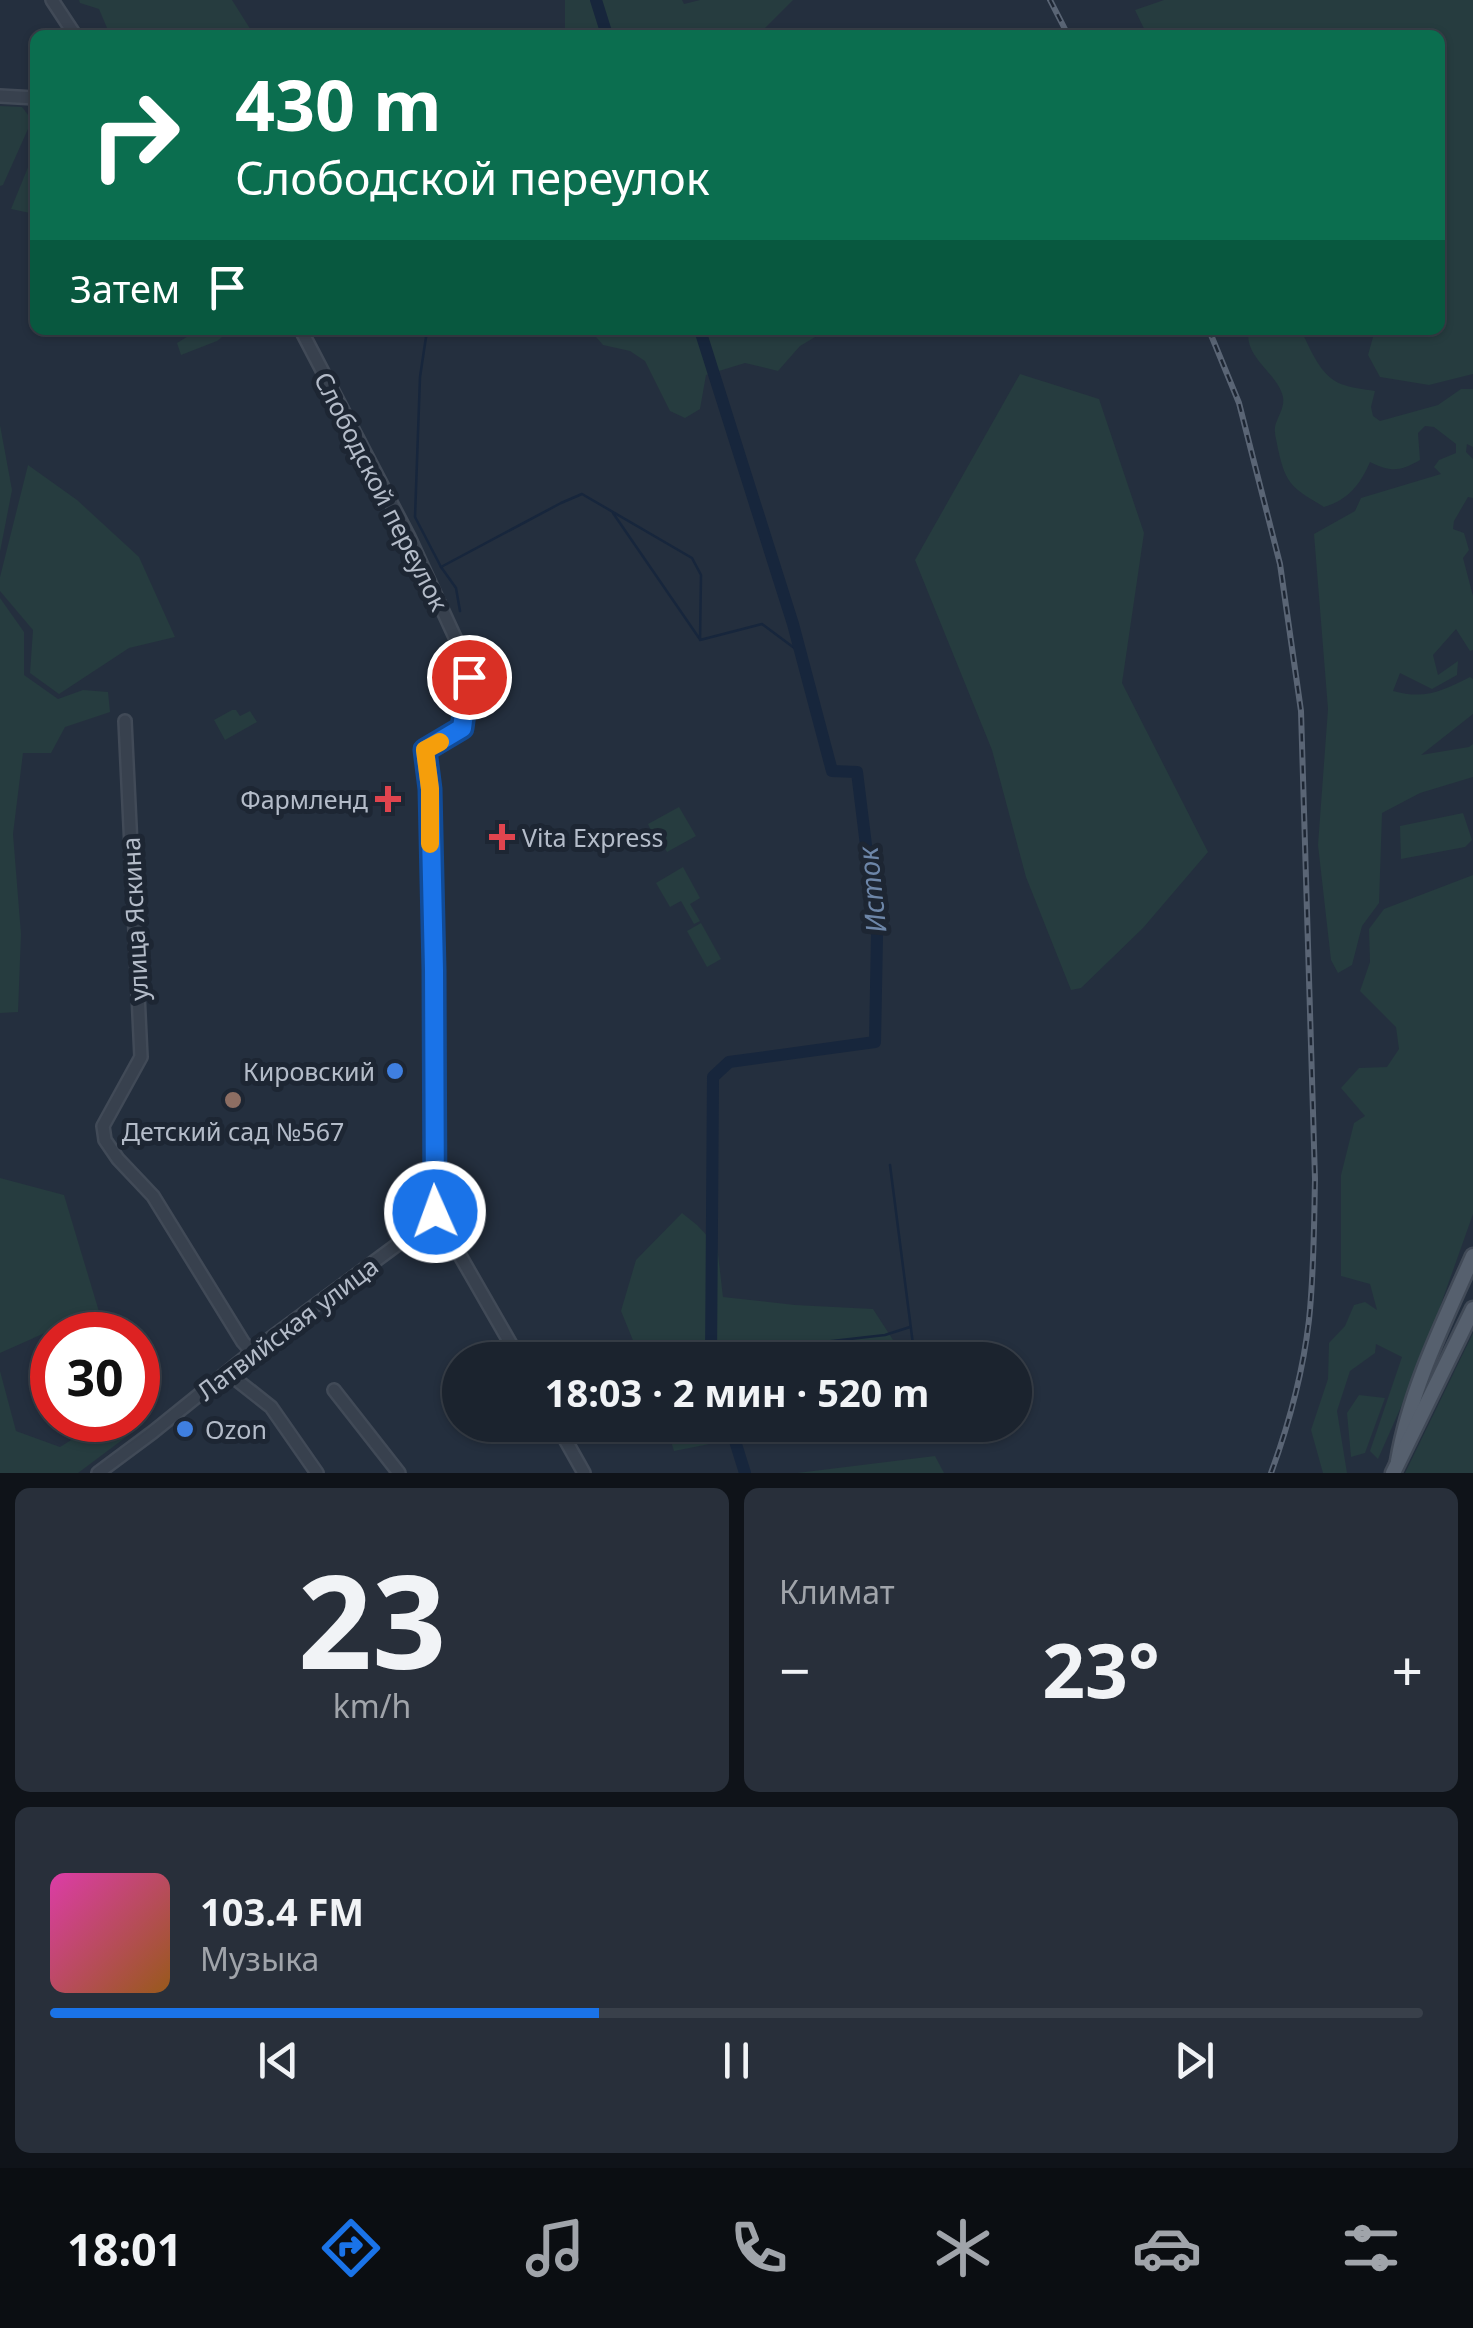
<!DOCTYPE html>
<html lang="ru">
<head>
<meta charset="utf-8">
<style>
  body { margin:0; font-family:"Noto Sans",sans-serif; background:#282f3a; color:#f1f3f6; height:100vh; display:flex; flex-direction:column; font-size:38px; white-space:nowrap }
  * { box-sizing:border-box; margin:0 }
  p { font-size:32px; color:#a0a4aa }
  .icon { flex:none; width:55px; height:55px; fill:none; stroke:currentColor; stroke-width:2; stroke-linecap:round; stroke-linejoin:round }
  .map { position:relative; height:1473px; overflow:hidden }
  .details { display:flex; flex-direction:column; gap:15px; padding:15px; background:#0f1319; flex:1 }
  .details>* { flex:none }
  .hud { position:absolute; left:30px; top:30px; width:1415px; height:305px; border-radius:15px; box-shadow:0 2px 8px #0004,0 0 0 2px #39404a; background:#0b6e4f; color:#fff; overflow:hidden }
  .speed { position:absolute; left:30px; top:1312px; display:flex; gap:20px; font-size:50px; font-weight:700; text-align:center }
  .speed>* { display:grid; place-content:center; width:130px; height:130px; border-radius:50%; background:#1b232e; box-shadow:0 2px 8px #0004,0 0 0 2px #39404a; line-height:1 }
  .speed .limit { border:15px solid #d22; background:#fff; color:#111 }
  .pin { position:absolute; display:grid; place-items:center; width:85px; height:85px; color:#fff; margin:-42px; border:5px solid #fff; border-radius:50%; box-shadow:0 2px 10px #0007 }
  .me { position:absolute; width:110px; margin:-55px; rotate:358deg; stroke-linejoin:round; filter:drop-shadow(0 0 8px #0008) }
  .turn { display:flex; align-items:center; gap:35px; height:210px; padding:0 40px; font-size:45px }
  .turn .icon { width:130px; height:130px; stroke-width:2.5 }
  .turn b { display:block; font-size:70px; line-height:85px }
  .then { display:flex; align-items:center; height:95px; padding:0 40px; background:#0003; gap:20px; font-size:38px }
  .big { font-size:75px; font-weight:700; line-height:1.1 }
  .details .card { flex:1; display:flex; flex-direction:column; justify-content:center; gap:15px; min-width:0; padding:0 35px; border-radius:15px; background:#282f3a }
  .details .dial { align-items:center; gap:0 }
  .dial b { font-size:130px; line-height:1 }
  .song { display:flex; align-items:center; gap:30px }
  .cover { width:120px; height:120px; border-radius:15px; background:linear-gradient(135deg,hsl(320 70% 55%),hsl(30 70% 35%)) }
  .played { height:10px; border-radius:5px; background:linear-gradient(90deg,#1a73e8 40%,#39404a 40%) }
  .keys { display:flex; justify-content:space-around; direction:ltr }
  .heat { display:flex; justify-content:space-between; align-items:center; font-size:55px; direction:ltr }
  .details .tiles { flex:1; display:grid; gap:15px; grid-template-columns:1fr 1fr }
  .card:last-child { grid-column:span 2 }
  .trip { position:absolute; left:442px; top:1342px; width:590px; height:100px; border-radius:50px; background:#1b232e; box-shadow:0 2px 8px #0004,0 0 0 2px #39404a; font-weight:700; line-height:100px; text-align:center }
  .tab-bar { display:flex; height:160px; justify-content:space-around; align-items:center; background:#0b0e12; color:#a0a4aa }
  .tab-bar .icon { width:70px; height:70px }
  .tab-bar .selected { color:#1a73e8 }
  .tab-bar b { font-size:45px; color:#f1f3f6 }
  .map>svg:first-child { display:block }
  .green { fill:#263c3f }
  .lines { fill:none; stroke-linecap:round; stroke-linejoin:round }
  .stream { stroke:#17263c; stroke-width:2.5 }
  .river { stroke:#17263c; stroke-width:12 }
  .minor-casing { stroke:#414a57; stroke-width:16 }
  .major-casing { stroke:#414a57; stroke-width:19 }
  .minor { stroke:#38414e; stroke-width:11 }
  .major { stroke:#56606e; stroke-width:14 }
  .rail-casing { stroke:#5a6575; stroke-width:6 }
  .rail { stroke:#1d2633; stroke-width:2.5; stroke-dasharray:8; stroke-linecap:butt }
  .route-casing { stroke:#114b97; stroke-width:25 }
  .route { stroke:#1a73e8; stroke-width:18 }
  .slow { stroke:#f59e0b; stroke-width:18 }
  .health-dot { fill:#e0444e; stroke:#1d2633; stroke-width:4 }
  .shop-dot { fill:#3f7fe0; stroke:#1d2633; stroke-width:4 }
  .education-dot { fill:#8d6e63; stroke:#1d2633; stroke-width:4 }
  .labels { text-anchor:middle; dominant-baseline:central; stroke-width:10; stroke-linejoin:round; paint-order:stroke }
  .street-label { font-size:25px; fill:#b4bcc9; stroke:#1d2633 }
  .poi-label { font-size:25px; fill:#b4bcc9; stroke:#1d2633; text-anchor:end }
  .water-label { font-size:28px; font-style:italic; fill:#6d86a8; stroke:#1d2633 }
</style>
</head>
<body>
<div class="map">
<svg width="1473" height="1473" viewBox="0 0 1473 1473">
  <rect width="100%" height="100%" fill="#242f3e"/>
  <g class="green">
    <polygon points="79,0 232,0 254,35 110,35 99,9 80,3"/>
    <polygon points="565,0 682,0 684,4 700,0 793,0 758,35 565,35"/>
    <polygon points="1164,0 1473,0 1473,374 1429,385 1380,377 1368,355 1375,330 1440,330 1440,35 1147,35 1135,10"/>
    <polygon points="0,106 22,107 32,120 3,185 0,186"/>
    <polygon points="35,150 35,214 11,209"/>
    <polygon points="198,330 231,330 217,341 181,355 177,343"/>
    <polygon points="590,330 827,330 800,346 778,371 745,363 706,375 700,409 685,418 670,411 645,361 630,351 603,345"/>
    <path d="M1249,330H1301C1310,348 1320,376 1341,384C1351,388 1364,389 1375,391L1371,407L1373,416L1380,421L1438,405L1461,389H1473V447L1467,444L1466,452L1473,459V498L1468,497L1454,521L1453,529L1464,533L1469,550L1463,558L1473,596V650L1470,651L1456,629L1433,655L1438,675L1458,661L1457,675L1432,689L1400,673L1393,691C1425,700 1442,691 1470,677L1473,679V714L1421,755L1469,747L1473,744V777L1420,793L1382,813L1379,903L1362,926L1352,965L1338,973L1331,960L1318,845L1328,709L1314,534L1355,511L1361,498L1441,474L1434,467L1439,460L1456,453V444L1434,427L1425,426L1418,433L1420,460C1399,472 1391,472 1370,462C1360,485 1348,500 1324,507C1293,488 1286,486 1278,449C1277,442 1274,434 1275,427C1277,417 1285,408 1283,397C1278,373 1243,357 1249,330Z"/>
    <polygon points="1020,374 1099,399 1144,533 1122,683 1208,852 1143,928 1081,988 1071,990 1026,877 992,750 915,560"/>
    <polygon points="0,425 12,490 0,552"/>
    <polygon points="28,465 77,500 139,557 175,637 129,648 59,694 30,673 33,630 0,591 0,577"/>
    <polygon points="0,598 24,632 24,675 58,699 83,690 108,692 110,712 65,727 51,753 23,753 13,834 21,934 18,1012 0,1013"/>
    <polygon points="232,710 236,710 240,716 250,711 257,722 225,740 214,720"/>
    <polygon points="679,807 696,836 667,852 658,836 654,837 648,824"/>
    <polygon points="1463,813 1472,840 1465,847 1401,859 1400,826"/>
    <polygon points="683,867 700,898 690,904 700,921 694,924 681,901 670,907 656,883"/>
    <polygon points="1473,875 1473,1214 1419,1366 1378,1459 1370,1451 1402,1357 1376,1344 1375,1353 1350,1371 1337,1411 1347,1473 1323,1473 1311,1430 1328,1379 1329,1343 1345,1326 1354,1305 1365,1302 1377,1310 1370,1284 1341,1276 1341,1175 1354,1123 1365,1116 1341,1088 1359,1068 1387,1067 1399,1049 1396,1027 1360,991 1370,962 1369,929 1384,909"/>
    <polygon points="701,923 721,959 707,967 687,931"/>
    <polygon points="0,1178 64,1195 100,1315 56,1328 0,1353"/>
    <polygon points="682,1213 697,1225 717,1246 723,1297 795,1305 873,1309 906,1360 641,1360 621,1311 636,1260"/>
    <polygon points="1473,1333 1473,1473 1405,1473"/>
    <polygon points="52,1359 52,1412 28,1376"/>
    <polygon points="0,1371 16,1431 60,1447 103,1420 120,1420 130,1434 78,1473 0,1473"/>
    <polygon points="1359,1395 1385,1398 1365,1453 1351,1457 1347,1413"/>
    <polygon points="666,1425 805,1425 674,1451"/>
    <polygon points="935,1456 944,1473 797,1473"/>
  </g>
  <g class="lines">
    <g class="stream">
      <polyline points="432,330 426,337 420,377 415,517 441,567 456,588 460,611"/>
      <polyline points="613,513 699,638"/>
      <polyline points="441,567 561,503 582,494 692,558 701,575 700,640 762,624 801,653"/>
      <polyline points="890,1165 915,1360"/>
      <polyline points="709,1355 734,1353 738,1359 746,1360 754,1350 885,1335 910,1327"/>
      <polyline points="735,1439 786,1425"/>
    </g>
    <g class="river">
      <polyline points="596,0 607,35"/>
      <polyline points="700,330 793,624 832,771 857,772 877,935 875,1042 729,1062 713,1077 711,1360"/>
      <polyline points="730,1425 745,1473"/>
    </g>
    <defs>
      <g id="minor">
        <polyline points="52,0 75,35"/>
        <polyline points="0,96 35,98"/>
        <polyline points="301,330 409,537 459,646 469,677 462,728 425,750"/>
        <polyline points="125,721 141,1057 103,1126 105,1140 118,1159 153,1196 243,1342 252,1352"/>
        <polyline points="425,745 430,789 434,971 435,1212 520,1360"/>
        <polyline points="228,1373 271,1407 317,1473"/>
        <polyline points="334,1390 399,1473"/>
        <polyline points="557,1425 584,1473"/>
        <polyline points="98,1473 153,1432 252,1352 436,1216"/>
      </g>
      <g id="major">
        <path d="M1398,1461C1410,1390 1444,1322 1473,1256"/>
        <polyline points="1393,1473 1473,1309"/>
      </g>
    </defs>
    <use href="#minor" class="minor-casing"/>
    <use href="#major" class="major-casing"/>
    <use href="#minor" class="minor"/>
    <use href="#major" class="major"/>
    <defs>
      <g id="rail">
        <polyline points="1050,0 1068,35"/>
        <path d="M1209,330L1239,403L1280,564L1301,711L1315,1179C1314,1226 1314,1273 1309,1320C1303,1372 1289,1424 1271,1473"/>
      </g>
    </defs>
    <use href="#rail" class="rail-casing"/>
    <use href="#rail" class="rail"/>
  </g>
  <g class="lines">
    <defs>
      <polyline id="route" points="435,1212 434,970 430,789 425,750 462,728 469,677"/>
    </defs>
    <use href="#route" class="route-casing"/>
    <use href="#route" class="route"/>
    <polyline class="slow" points="430,844 430,789 425,750 440,742"/>
  </g>
  <g class="health-dot">
    <path d="M383 784h10v10h10v10h-10v10h-10v-10h-10v-10h10z"/>
    <path d="M497 822h10v10h10v10h-10v10h-10v-10h-10v-10h10z"/>
  </g>
  <g class="shop-dot">
    <circle cx="395" cy="1071" r="10"/>
    <circle cx="185" cy="1429" r="10"/>
  </g>
  <circle class="education-dot" cx="233" cy="1100" r="10"/>
  <g class="labels">
    <g class="street-label">
      <text transform="translate(382 491) rotate(63)">Слободской переулок</text>
      <text transform="translate(134 919) rotate(-93)">улица Яскина</text>
      <text transform="translate(287 1328) rotate(-37)">Латвийская улица</text>
    </g>
    <g class="poi-label">
      <text x="368" y="799">Фармленд</text>
      <text x="522" y="837" text-anchor="start">Vita Express</text>
      <text x="375" y="1071">Кировский</text>
      <text x="233" y="1131" text-anchor="middle">Детский сад №567</text>
      <text x="205" y="1429" text-anchor="start">Ozon</text>
    </g>
    <g class="water-label">
      <text transform="translate(871 890) rotate(-96)">Исток</text>
    </g>
  </g>
</svg>
<div class="speed"><div class="limit">30</div></div>
<div class="pin" style="left:469px;top:677px;background:#d93025"><svg class="icon" aria-label="arrive" viewBox="0 0 24 24"><path d="M6 21V4h12l-3 4 3 4H6"/></svg></div>
<svg class="me" style="left:435px;top:1212px" viewBox="-20 -20 40 40"><circle r="17" fill="#1a73e8" stroke="#fff" stroke-width="3"/><path d="M0-11L8 9 0 5-8 9z" fill="#fff"/></svg>
<div class="trip">18:03 · 2 мин · 520 m</div>
<div class="hud">
<div class="turn"><svg class="icon" aria-label="right" viewBox="0 0 24 24"><path d="M7 20v-9h11M14 6l5 5-5 5"/></svg><div><b>430 m</b>Слободской переулок</div></div>
<div class="then">Затем<svg class="icon" aria-label="arrive" viewBox="0 0 24 24"><path d="M6 21V4h12l-3 4 3 4H6"/></svg></div>
</div>
</div>
<section class="details">
<div class="tiles">
<div class="card dial"><b>23</b><p>km/h</p></div>
<div class="card"><p>Климат</p>
<div class="heat"><a>−</a><b class="big">23°</b><a>+</a></div>
</div>
<div class="card">
<div class="song"><i class="cover"></i><div><b>103.4 FM</b><p>Музыка</p></div></div>
<div class="played"></div>
<div class="keys"><svg class="icon" aria-label="previous" viewBox="0 0 24 24"><path d="M18 5L8 12l10 7zM5 5v14"/></svg><svg class="icon" aria-label="pause" viewBox="0 0 24 24"><path d="M8 5v14M16 5v14"/></svg><svg class="icon" aria-label="next" viewBox="0 0 24 24"><path d="M6 5l10 7-10 7zM19 5v14"/></svg></div>
</div>
</div>
</section>
<nav class="tab-bar">
<b>18:01</b>
<svg class="icon selected" aria-label="directions" viewBox="0 0 24 24"><path d="M12 3l9 9-9 9-9-9zM9 14v-3h6M13 9l2 2-2 2"/></svg>
<svg class="icon" aria-label="music" viewBox="0 0 24 24"><path d="M9 18V5l10-2v13"/><circle cx="6" cy="18" r="3"/><circle cx="16" cy="16" r="3"/></svg>
<svg class="icon" aria-label="phone" viewBox="0 0 24 24"><path d="M5 4h4l2 5-3 2q2 4 5 5l2-3 5 2v4C11 20 4 13 5 4z"/></svg>
<svg class="icon" aria-label="climate" viewBox="0 0 24 24"><path d="M12 3v18M4 7l16 10M4 17L20 7"/></svg>
<svg class="icon" aria-label="car" viewBox="0 0 24 24"><path d="M5 17H2v-5l4-1 3-4h7l3 4 3 1v5h-3M9 17h6M6 11h13"/><circle cx="7" cy="17" r="2"/><circle cx="17" cy="17" r="2"/></svg>
<svg class="icon" aria-label="filters" viewBox="0 0 24 24"><path d="M4 7h16M4 17h16"/><circle cx="9" cy="7" r="2"/><circle cx="15" cy="17" r="2"/></svg>
</nav>
</body>
</html>
